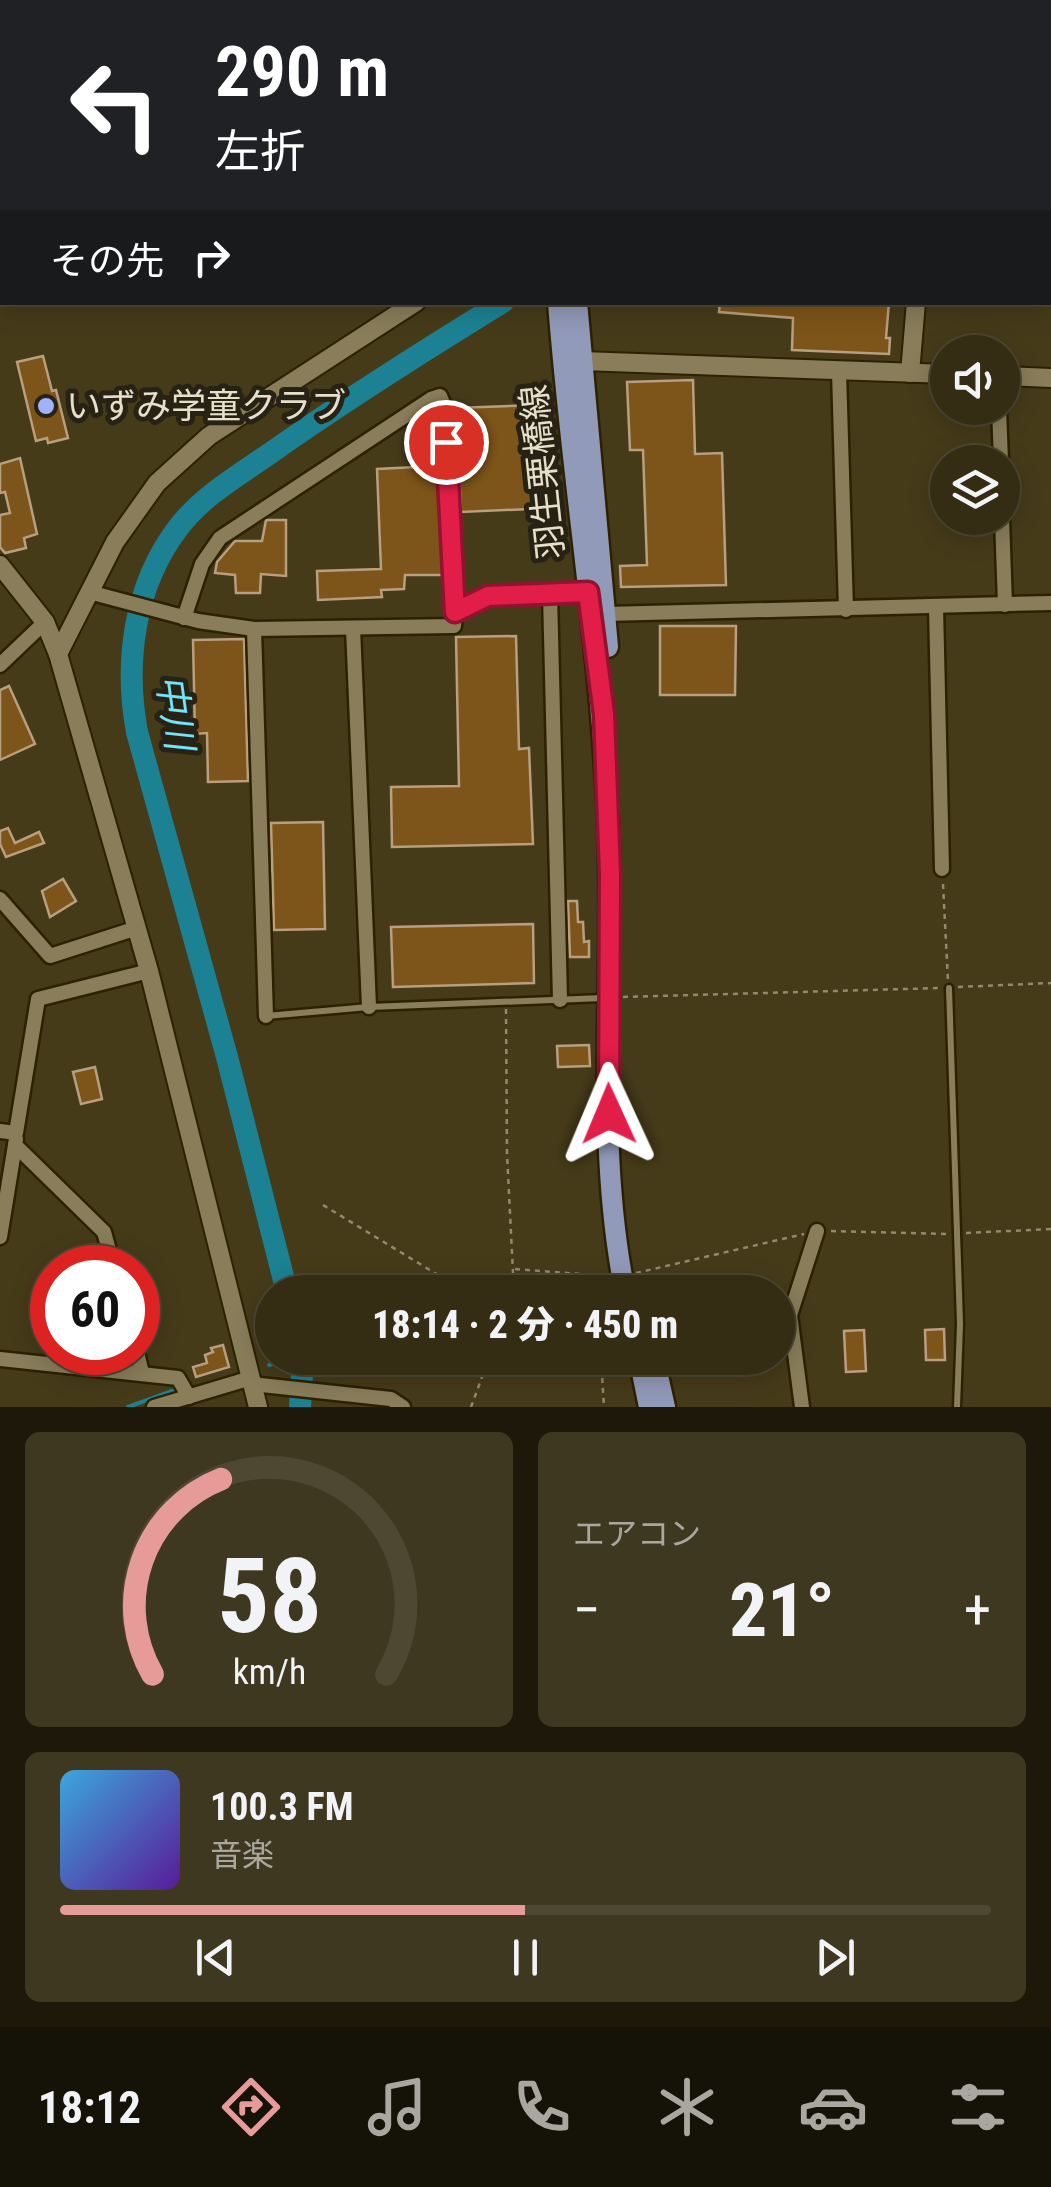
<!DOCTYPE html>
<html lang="ja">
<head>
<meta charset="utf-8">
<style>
  body { margin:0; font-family:"Roboto Condensed","Noto Sans JP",sans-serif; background:#3f3821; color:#f1f3f6; height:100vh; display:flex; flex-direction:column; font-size:38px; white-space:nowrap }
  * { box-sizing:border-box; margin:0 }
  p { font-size:32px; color:#a9a7a0 }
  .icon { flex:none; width:55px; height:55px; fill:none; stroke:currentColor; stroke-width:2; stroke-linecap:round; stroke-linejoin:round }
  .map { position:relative; height:1407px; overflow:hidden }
  .sheet { display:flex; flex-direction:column; gap:25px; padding:25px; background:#1d180a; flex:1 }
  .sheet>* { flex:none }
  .top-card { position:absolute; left:0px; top:0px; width:1052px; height:305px; box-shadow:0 5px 25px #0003,0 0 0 2px #4e4833; background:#202124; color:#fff; overflow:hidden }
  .tools { position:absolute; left:930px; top:335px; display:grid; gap:20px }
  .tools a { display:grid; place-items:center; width:90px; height:90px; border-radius:50%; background:#342c13; box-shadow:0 5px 25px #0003,0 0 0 2px #4e4833; font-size:50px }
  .speed { position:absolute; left:30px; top:1245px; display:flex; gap:20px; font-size:50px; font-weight:700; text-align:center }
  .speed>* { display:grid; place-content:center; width:130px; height:130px; border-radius:50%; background:#342c13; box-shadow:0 5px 25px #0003,0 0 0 2px #4e4833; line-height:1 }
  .speed .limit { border:15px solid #d22; background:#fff; color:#111 }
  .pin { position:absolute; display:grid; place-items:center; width:85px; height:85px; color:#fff; margin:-42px; border:5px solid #fff; border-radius:50%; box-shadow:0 2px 10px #0007 }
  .me { position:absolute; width:110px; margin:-55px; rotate:359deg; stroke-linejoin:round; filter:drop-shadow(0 0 8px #0008) }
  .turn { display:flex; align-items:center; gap:35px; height:210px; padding:0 50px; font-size:45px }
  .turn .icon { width:130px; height:130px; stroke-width:2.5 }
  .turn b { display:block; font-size:70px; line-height:85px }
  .then { display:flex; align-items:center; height:95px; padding:0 50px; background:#0003; gap:20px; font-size:38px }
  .big { font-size:75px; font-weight:800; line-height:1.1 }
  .sheet .tile { flex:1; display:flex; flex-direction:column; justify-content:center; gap:15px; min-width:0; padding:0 35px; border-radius:15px; background:#3f3821 }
  .sheet .dial { align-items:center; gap:0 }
  .dial svg { height:260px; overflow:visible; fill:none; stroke:#4e4833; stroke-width:7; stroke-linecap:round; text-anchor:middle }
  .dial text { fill:#f1f3f6; stroke:none }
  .song { display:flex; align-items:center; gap:30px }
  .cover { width:120px; height:120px; border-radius:15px; background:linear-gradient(135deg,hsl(200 70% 55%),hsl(270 70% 35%)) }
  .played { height:10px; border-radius:5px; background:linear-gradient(90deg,#e69b98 50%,#4e4833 50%) }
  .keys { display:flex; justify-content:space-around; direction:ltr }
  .heat { display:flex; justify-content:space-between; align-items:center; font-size:55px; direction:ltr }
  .sheet .tiles { flex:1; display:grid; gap:25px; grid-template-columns:1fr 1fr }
  .tile:last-child { grid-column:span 2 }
  .trip { position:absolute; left:255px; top:1275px; width:540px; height:100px; border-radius:50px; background:#342c13; box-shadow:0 5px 25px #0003,0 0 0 2px #4e4833; font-weight:800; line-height:100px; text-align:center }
  .menu { display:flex; height:160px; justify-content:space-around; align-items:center; background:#151208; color:#a9a7a0 }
  .menu .icon { width:70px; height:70px }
  .menu .on { color:#e69b98 }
  .menu b { font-size:45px; color:#f1f3f6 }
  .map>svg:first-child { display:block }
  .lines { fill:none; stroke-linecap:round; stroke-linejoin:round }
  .stream { stroke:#1c8293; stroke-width:4 }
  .river { stroke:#1c8293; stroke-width:22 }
  .building { fill:#7d5419; stroke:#b89f80; stroke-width:2.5 }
  .service-casing { stroke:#2c2100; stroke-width:11 }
  .minor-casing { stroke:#2c2100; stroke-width:19 }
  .tertiary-casing { stroke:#2c2100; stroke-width:22 }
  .primary-casing { stroke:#2c2100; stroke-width:25 }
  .path { stroke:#92896f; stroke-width:2.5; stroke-dasharray:5 5; stroke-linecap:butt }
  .service { stroke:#897d5a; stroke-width:6 }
  .minor { stroke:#897d5a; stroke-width:14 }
  .tertiary { stroke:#897d5a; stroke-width:18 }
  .primary { stroke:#929ab9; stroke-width:20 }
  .route-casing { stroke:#92132f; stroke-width:25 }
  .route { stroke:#e11d48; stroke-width:18 }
  .poi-dot { fill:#9fb3fd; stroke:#272214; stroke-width:4 }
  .labels { text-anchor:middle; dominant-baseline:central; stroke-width:10; stroke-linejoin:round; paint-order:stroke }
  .poi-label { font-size:35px; fill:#e5dfcc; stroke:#272214; text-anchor:start }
  .street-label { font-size:35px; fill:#e5dfcc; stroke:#272214 }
  .water-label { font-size:38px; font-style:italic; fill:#71e4fa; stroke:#272214 }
</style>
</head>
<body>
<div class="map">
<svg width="1051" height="1407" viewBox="0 0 1051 1407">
  <rect width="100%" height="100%" fill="#463b19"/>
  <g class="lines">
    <g class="stream">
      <polyline points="269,1365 292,1358"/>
      <polyline points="128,1407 178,1389"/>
    </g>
    <g class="river">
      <polyline points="718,2 718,0"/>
      <path d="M287,1292L227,1057L137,732C124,662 134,586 178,528C202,496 239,475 272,452C347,399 425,350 503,302"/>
      <polyline points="300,1407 303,1358"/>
    </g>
  </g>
  <g class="building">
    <polygon points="720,302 889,302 886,338 890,338 889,354 792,350 793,318 719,312"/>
    <polygon points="43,356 52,391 56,390 68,438 48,443 47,438 36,441 17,362"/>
    <polygon points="693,380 695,454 722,453 726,585 621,587 620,566 647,565 643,450 630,450 627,382"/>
    <polygon points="537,405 539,469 551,468 553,508 461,512 456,408"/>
    <polygon points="20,458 37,534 24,538 26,548 5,553 0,547 0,515 10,513 5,492 0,493 0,464"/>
    <polygon points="437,466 443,575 405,575 404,589 381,590 382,597 318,600 317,571 381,569 377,469"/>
    <polygon points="266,520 286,520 286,576 261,574 260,593 236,593 235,575 215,573 217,562 235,541 262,541"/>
    <polygon points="660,626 736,626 735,695 660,695"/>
    <polygon points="516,636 519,749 529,748 533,844 392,847 391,787 459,786 456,637"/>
    <polygon points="244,639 248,781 208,782 207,733 195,734 193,640"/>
    <polygon points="9,686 35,744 0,760 0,690"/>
    <polygon points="323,822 325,929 274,930 271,823"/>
    <polygon points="8,828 15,843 39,832 44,843 6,857 0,844 0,831"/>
    <polygon points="63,879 76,901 50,917 42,891"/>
    <polygon points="568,901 577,901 578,922 583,922 584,942 589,941 589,957 570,957"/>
    <polygon points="533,924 534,983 393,987 391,927"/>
    <polygon points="589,1045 590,1066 558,1067 557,1046"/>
    <polygon points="95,1067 102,1099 81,1104 73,1072"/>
    <polygon points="944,1329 945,1360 926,1360 925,1330"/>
    <polygon points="864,1330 866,1371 846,1372 844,1331"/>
    <polygon points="223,1345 229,1367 196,1377 193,1367 207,1363 205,1355 213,1352 211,1348"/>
  </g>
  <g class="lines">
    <defs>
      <g id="service">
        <polyline points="949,988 960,1324 957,1407"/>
        <polyline points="266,1016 369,1007 603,998"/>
      </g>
      <g id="minor">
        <polyline points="839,371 846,610"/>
        <polyline points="999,408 1001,462"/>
        <polyline points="1002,518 1005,605"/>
        <polyline points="89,592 198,621 254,629 454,626 455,612 488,596 588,592"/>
        <polyline points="550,594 560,1000"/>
        <polyline points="936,607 942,869"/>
        <polyline points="605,614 1051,603"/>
        <polyline points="184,618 202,564 220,538 431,399 440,396 445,408 455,612"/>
        <polyline points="353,628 369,1007"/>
        <polyline points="254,629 266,1016"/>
        <polyline points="0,665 45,622"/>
        <polyline points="0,899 50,956 137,928"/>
        <polyline points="0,1131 16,1133 38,999 149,971"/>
        <polyline points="15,1145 104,1232 114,1268"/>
        <polyline points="0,1237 16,1139"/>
        <polyline points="137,1352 142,1373"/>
        <polyline points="0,1359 178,1378 189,1397"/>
        <polyline points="252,1384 391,1399 403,1407"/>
        <polyline points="154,1407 251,1378"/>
        <polyline points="802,1407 790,1315 817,1231"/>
      </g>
      <g id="tertiary">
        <polyline points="943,2 943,0"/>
        <polyline points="570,364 582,361 948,374"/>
        <polyline points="910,373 916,302"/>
        <polyline points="1002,376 1051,378"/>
        <polyline points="0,565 45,622 58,654 149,971 258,1407"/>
        <polyline points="58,654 115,542 157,483 209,436 416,302"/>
      </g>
      <g id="primary">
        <polyline points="566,2 566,0"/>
        <polyline points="586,2 586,0"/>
        <path d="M558,302C571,477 601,649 608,823C615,979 594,1139 625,1292"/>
        <polyline points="577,302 608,647"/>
        <polyline points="639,1358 649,1407"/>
        <polyline points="654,1358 665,1407"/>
      </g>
    </defs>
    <use href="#service" class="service-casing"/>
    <use href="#minor" class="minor-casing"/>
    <use href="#tertiary" class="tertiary-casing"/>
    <use href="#primary" class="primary-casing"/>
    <g class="path">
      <polyline points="943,884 948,981"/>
      <polyline points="958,987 1051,983"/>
      <polyline points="623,997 940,988"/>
      <polyline points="506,1009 507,1154 514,1292"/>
      <polyline points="323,1205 466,1292"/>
      <polyline points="831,1231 948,1234"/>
      <polyline points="966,1233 1051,1229"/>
      <polyline points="515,1269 607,1276"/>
      <polyline points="636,1273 804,1234"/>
      <polyline points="596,1275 597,1292"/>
      <polyline points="601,1358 604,1407"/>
      <polyline points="471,1407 489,1358"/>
    </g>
    <use href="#service" class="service"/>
    <use href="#minor" class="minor"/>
    <use href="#tertiary" class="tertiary"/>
    <use href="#primary" class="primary"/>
  </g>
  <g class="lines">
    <defs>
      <polyline id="route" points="446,442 455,612 488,596 588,592 604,714 610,873 609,1114"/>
    </defs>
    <use href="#route" class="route-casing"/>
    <use href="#route" class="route"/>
  </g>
  <circle class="poi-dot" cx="46" cy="406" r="10"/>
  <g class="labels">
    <g class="poi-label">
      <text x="66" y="406">いずみ学童クラブ</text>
    </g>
    <g class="street-label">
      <text transform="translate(543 472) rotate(-96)">羽生栗橋線</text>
    </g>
    <g class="water-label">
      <text transform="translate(175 712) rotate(82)">中川</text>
    </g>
  </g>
</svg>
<div class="tools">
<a><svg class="icon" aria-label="sound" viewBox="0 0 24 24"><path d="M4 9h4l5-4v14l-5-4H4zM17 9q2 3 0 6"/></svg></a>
<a><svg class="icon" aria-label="layers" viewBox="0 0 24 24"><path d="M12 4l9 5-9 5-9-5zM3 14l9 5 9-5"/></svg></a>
</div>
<div class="speed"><div class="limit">60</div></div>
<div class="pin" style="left:446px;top:442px;background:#d93025"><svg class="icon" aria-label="arrive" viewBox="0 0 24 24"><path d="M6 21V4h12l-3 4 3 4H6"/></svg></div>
<svg class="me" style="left:609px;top:1114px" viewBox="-20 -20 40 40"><path d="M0-17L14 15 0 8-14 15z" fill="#e11d48" stroke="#fff" stroke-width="4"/></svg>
<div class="trip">18:14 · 2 分 · 450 m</div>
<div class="top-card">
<div class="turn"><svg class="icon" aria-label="left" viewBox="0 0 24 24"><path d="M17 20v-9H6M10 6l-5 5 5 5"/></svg><div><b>290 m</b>左折</div></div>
<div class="then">その先<svg class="icon" aria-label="right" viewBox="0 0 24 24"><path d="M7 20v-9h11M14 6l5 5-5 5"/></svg></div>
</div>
</div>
<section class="sheet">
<div class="tiles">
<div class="tile dial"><svg viewBox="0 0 100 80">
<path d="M14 69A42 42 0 1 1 86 69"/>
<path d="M14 69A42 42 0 0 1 35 9" stroke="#e69b98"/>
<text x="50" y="56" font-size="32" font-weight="700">58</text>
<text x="50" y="72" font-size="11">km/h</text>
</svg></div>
<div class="tile"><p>エアコン</p>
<div class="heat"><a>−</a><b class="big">21°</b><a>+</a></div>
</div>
<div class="tile">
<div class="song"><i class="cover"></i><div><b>100.3 FM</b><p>音楽</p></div></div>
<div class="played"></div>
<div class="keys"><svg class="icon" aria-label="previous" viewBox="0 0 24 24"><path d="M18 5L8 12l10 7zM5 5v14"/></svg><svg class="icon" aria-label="pause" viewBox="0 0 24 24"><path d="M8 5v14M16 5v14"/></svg><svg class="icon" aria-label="next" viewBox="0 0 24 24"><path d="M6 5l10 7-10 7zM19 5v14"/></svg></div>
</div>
</div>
</section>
<nav class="menu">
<b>18:12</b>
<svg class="icon on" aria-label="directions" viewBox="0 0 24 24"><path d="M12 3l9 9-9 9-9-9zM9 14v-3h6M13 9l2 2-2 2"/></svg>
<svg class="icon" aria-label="music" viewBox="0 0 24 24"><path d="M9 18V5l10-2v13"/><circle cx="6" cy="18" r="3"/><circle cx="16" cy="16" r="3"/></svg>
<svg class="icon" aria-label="phone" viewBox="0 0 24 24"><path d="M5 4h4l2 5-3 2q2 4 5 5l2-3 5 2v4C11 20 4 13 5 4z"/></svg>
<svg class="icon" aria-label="climate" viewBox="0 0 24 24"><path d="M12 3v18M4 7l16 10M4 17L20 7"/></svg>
<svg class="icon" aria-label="car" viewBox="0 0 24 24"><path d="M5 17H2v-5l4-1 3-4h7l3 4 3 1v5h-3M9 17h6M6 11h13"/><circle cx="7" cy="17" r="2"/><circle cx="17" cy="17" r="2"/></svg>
<svg class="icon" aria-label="filters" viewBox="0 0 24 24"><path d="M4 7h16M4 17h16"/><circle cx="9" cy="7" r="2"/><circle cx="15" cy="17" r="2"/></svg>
</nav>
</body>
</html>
